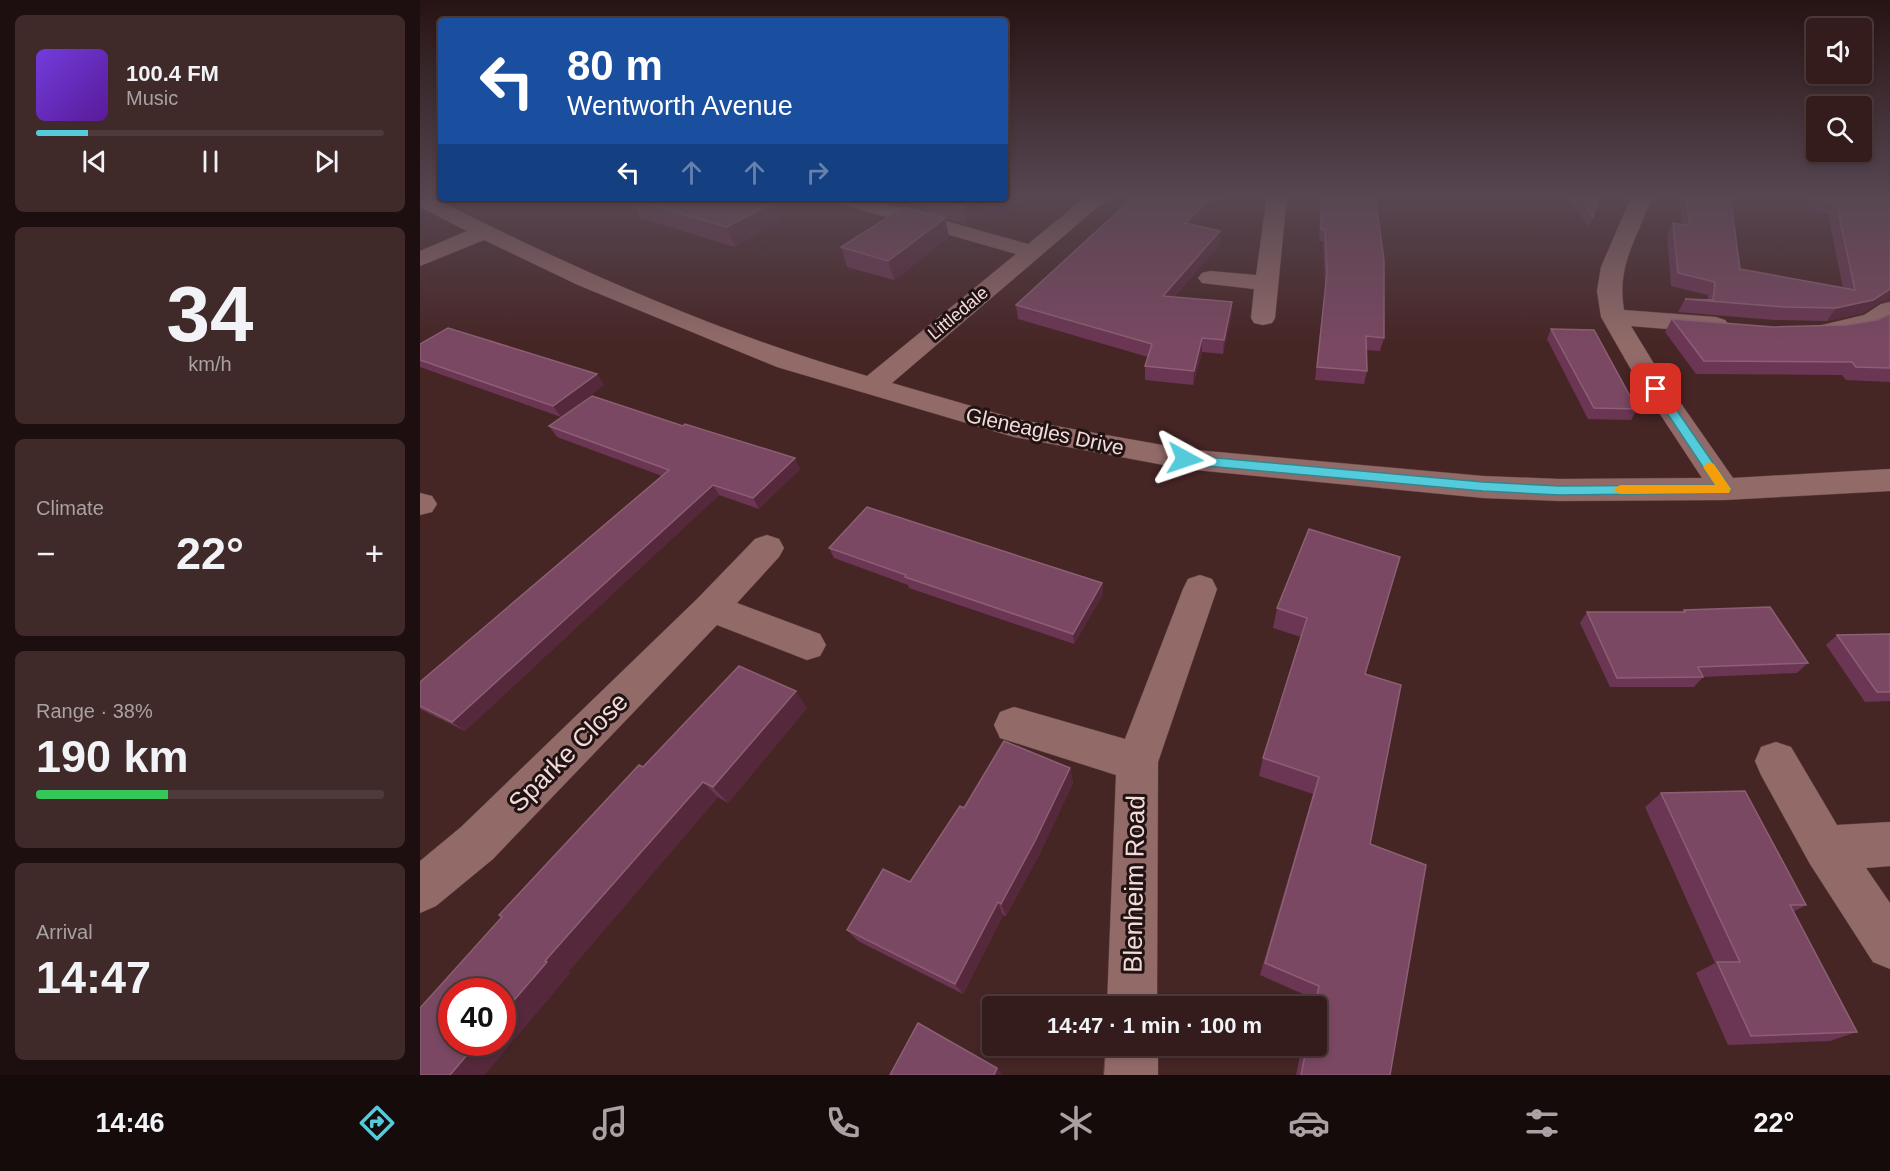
<!DOCTYPE html>
<html lang="en">
<head>
<meta charset="utf-8">
<style>
  body { margin:0; font-family:Helvetica,sans-serif; background:#3f2929; color:#f1f3f6; height:100vh; display:flex; flex-direction:column; font-size:22px; white-space:nowrap }
  * { box-sizing:border-box; margin:0 }
  p { font-size:20px; color:#a9a1a3 }
  .icon { flex:none; width:33px; height:33px; fill:none; stroke:currentColor; stroke-width:2; stroke-linecap:round; stroke-linejoin:round }
  .map { position:relative; flex:1; overflow:hidden }
  .drawer { display:flex; flex-direction:column; gap:15px; padding:15px; background:#1d0f0f; width:420px }
  .drawer>* { flex:none }
  .top-card { position:absolute; left:18px; top:18px; width:570px; height:183px; border-radius:6px; box-shadow:0 3px 9px #0003,0 0 0 2px #4e3a3b; background:#1a4fa0; color:#fff; overflow:hidden }
  .controls { position:absolute; left:1386px; top:18px; display:grid; gap:12px }
  .controls a { display:grid; place-items:center; width:66px; height:66px; border-radius:6px; background:#341c1c; box-shadow:0 3px 9px #0003,0 0 0 2px #4e3a3b; font-size:30px }
  .speed { position:absolute; left:18px; top:978px; display:flex; gap:12px; font-size:30px; font-weight:700; text-align:center }
  .speed>* { display:grid; place-content:center; width:78px; height:78px; border-radius:50%; background:#341c1c; box-shadow:0 3px 9px #0003,0 0 0 2px #4e3a3b; line-height:1 }
  .speed .limit { border:9px solid #d22; background:#fff; color:#111 }
  .pin { position:absolute; display:grid; place-items:center; width:51px; height:51px; color:#fff; margin:-26px; border-radius:12px; box-shadow:0 3px 9px #0006 }
  .me { position:absolute; width:66px; margin:-33px; rotate:95deg; stroke-linejoin:round; filter:drop-shadow(0 0 4px #0008) }
  .turn { display:flex; align-items:center; gap:21px; height:126px; padding:0 30px; font-size:27px }
  .turn .icon { width:78px; height:78px; stroke-width:2.5 }
  .turn b { display:block; font-size:42px; line-height:51px }
  .lanes { display:flex; align-items:center; height:57px; padding:0 30px; background:#0003; justify-content:center; gap:30px; direction:ltr }
  .lanes .off { opacity:.35 }
  .big { font-size:45px; font-weight:700; line-height:1.1 }
  .drawer .card { flex:1; display:flex; flex-direction:column; justify-content:center; gap:9px; min-width:0; padding:0 21px; border-radius:9px; background:#3f2929 }
  .drawer .dial { align-items:center; gap:0 }
  .dial b { font-size:78px; line-height:1 }
  .song { display:flex; align-items:center; gap:18px }
  .cover { width:72px; height:72px; border-radius:9px; background:linear-gradient(135deg,hsl(260 70% 55%),hsl(270 70% 35%)) }
  .played { height:6px; border-radius:3px; background:linear-gradient(90deg,#53cbdb 15%,#4e3a3b 15%) }
  .keys { display:flex; justify-content:space-around; direction:ltr }
  .heat { display:flex; justify-content:space-between; align-items:center; font-size:33px; direction:ltr }
  .charge { height:9px; border-radius:4px; background:linear-gradient(90deg,#34c759 38%,#4e3a3b 0) }
  .trip { position:absolute; left:562px; top:996px; width:345px; height:60px; border-radius:6px; background:#341c1c; box-shadow:0 3px 9px #0003,0 0 0 2px #4e3a3b; font-weight:700; line-height:60px; text-align:center }
  .menu { display:flex; height:96px; justify-content:space-around; align-items:center; background:#150b0b; color:#a9a1a3 }
  .menu .icon { width:42px; height:42px }
  .menu .current { color:#53cbdb }
  .menu b { font-size:27px; color:#f1f3f6 }
  main { display:flex; flex:1; min-height:0 }
  .map>svg:first-child { display:block }
  .lines { fill:none; stroke-linecap:round; stroke-linejoin:round }
  .minor-casing { stroke:#5f4342; stroke-width:1 }
  .minor { fill:#926b69; fill-rule:evenodd }
  .wall { fill:#6b3653 }
  .shaded-wall { fill:#56283b }
  .building { fill:#7a4862; stroke:#8c5f74; stroke-width:1.5 }
  .route { fill:#53cbdb; stroke:#36848e; stroke-width:1.5 }
  .slow { fill:#f59e0b }
  .labels { text-anchor:middle; dominant-baseline:central; stroke-width:6; stroke-linejoin:round; paint-order:stroke }
  .far-street-label { font-size:18px; fill:#f2dbda; stroke:#221313 }
  .street-label { font-size:21px; fill:#f2dbda; stroke:#221313 }
  .near-street-label { font-size:26px; fill:#f2dbda; stroke:#221313 }
</style>
</head>
<body>
<main>
<section class="drawer">
<div class="card">
<div class="song"><i class="cover"></i><div><b>100.4 FM</b><p>Music</p></div></div>
<div class="played"></div>
<div class="keys"><svg class="icon" aria-label="previous" viewBox="0 0 24 24"><path d="M18 5L8 12l10 7zM5 5v14"/></svg><svg class="icon" aria-label="pause" viewBox="0 0 24 24"><path d="M8 5v14M16 5v14"/></svg><svg class="icon" aria-label="next" viewBox="0 0 24 24"><path d="M6 5l10 7-10 7zM19 5v14"/></svg></div>
</div>
<div class="card dial"><b>34</b><p>km/h</p></div>
<div class="card"><p>Climate</p>
<div class="heat"><a>−</a><b class="big">22°</b><a>+</a></div>
</div>
<div class="card"><p>Range · 38%</p><b class="big">190 km</b><div class="charge"></div></div>
<div class="card"><p>Arrival</p><b class="big">14:47</b></div>
</section>
<div class="map">
<svg width="1470" height="1075" viewBox="0 0 1470 1075">
  <rect width="100%" height="100%" fill="#462525"/>
  <g class="lines">
    <defs>
      <g id="minor">
        <path d="M0,195H7C148,266 295,332 447,376L596,254L414,202L411,198H444L608,244L668,195H690L687,199L472,383L596,419L765,449L1063,476L1139,479L1282,478L1213,373L1181,317L1177,291L1181,267L1212,195H1232C1219,238 1196,262 1204,310L1296,317L1305,320L1309,325L1305,330L1296,333L1211,326L1239,372L1313,478L1470,469V491L1305,500L1139,501L1063,498L765,469L594,437L357,367L158,285L64,240L0,266V251L47,231L0,207Z"/>
        <polygon points="847,195 867,195 855,318 852,323 843,325 834,323 831,318 834,289 782,283 778,278 782,273 790,271 836,275"/>
        <path d="M1470,302V320C1455,330 1415,341 1398,336L1394,331L1398,326L1444,315L1461,304Z"/>
        <polygon points="0,493 12,496 17,504 12,512 0,515"/>
        <polygon points="347,535 359,539 364,548 359,557 317,603 400,634 406,645 400,656 387,660 297,625 73,859 16,906 0,913 0,861 41,827 278,598 335,539"/>
        <polygon points="780,575 792,579 797,589 738,762 737,1006 687,1006 696,775 580,738 574,725 580,712 594,707 705,739 763,589 768,579"/>
        <polygon points="1356,742 1371,747 1417,825 1470,822 1470,866 1446,868 1470,903 1470,969 1453,962 1390,864 1341,775 1335,761 1341,747"/>
        <polygon points="686,1046 738,1046 738,1075 684,1075"/>
      </g>
    </defs>
    <use href="#minor" class="minor-casing"/>
    <use href="#minor" class="minor"/>
  </g>
  <g class="wall">
    <polygon points="585,195 607,195 583,213 558,206 559,214 546,224 525,218 529,237 474,280 427,267 421,247 507,213 504,198 585,198"/>
    <polygon points="716,195 805,195 775,225 800,231 800,244 754,297 812,302 811,316 803,354 782,352 773,385 725,380 725,366 728,357 598,319 596,305"/>
    <polygon points="901,195 964,338 960,351 946,350 947,371 944,384 895,380 905,286 903,241 899,241"/>
    <polygon points="1146,195 1179,195 1173,217 1169,227"/>
    <polygon points="1259,195 1310,195 1320,269 1423,288 1408,214 1390,211 1388,195 1470,195 1460,302 1443,313 1407,321 1354,320 1258,312 1265,299 1288,300 1288,295 1251,286 1247,235 1253,223 1262,225"/>
    <polygon points="212,198 356,198 363,216 360,218 360,220 315,247 220,218 210,199"/>
    <polygon points="1470,314 1470,382 1426,380 1422,375 1276,374 1245,332 1252,319 1353,327 1427,325 1457,320"/>
    <polygon points="1131,329 1217,409 1211,420 1168,419 1127,339"/>
    <polygon points="0,344 177,374 184,385 141,417 0,367"/>
    <polygon points="129,426 380,469 339,509 299,495 45,731 0,709 0,682 242,476 137,437"/>
    <polygon points="889,529 945,674 950,844 970,1075 876,1075 882,1046 897,1046 897,1006 890,1006 892,998 840,975 893,794 839,776 843,758 881,637 853,628 857,608"/>
    <polygon points="409,548 682,583 683,594 654,644 489,588 488,585 414,558"/>
    <polygon points="1264,610 1388,663 1377,673 1283,677 1274,687 1190,687 1160,623 1167,612 1262,612"/>
    <polygon points="1470,634 1470,701 1445,702 1406,645 1417,635"/>
    <polygon points="387,708 308,803 298,797 148,972 150,973 64,1075 0,1075 223,767"/>
    <polygon points="650,768 653,783 619,855 586,916 583,915 543,994 438,941 427,930 490,882 544,808"/>
    <polygon points="1241,793 1386,905 1373,912 1437,1032 1410,1041 1308,1045 1276,973 1295,963 1225,807"/>
  </g>
  <g class="shaded-wall">
    <polygon points="585,195 607,195 583,213 581,198 585,198"/>
    <polygon points="794,195 805,195 765,236 765,223"/>
    <polygon points="355,198 356,198 363,216 360,218 360,220 315,247 307,227"/>
    <polygon points="557,198 559,214 546,224 543,208"/>
    <polygon points="525,218 529,237 474,280 468,261"/>
    <polygon points="800,231 800,244 743,309 743,296"/>
    <polygon points="1470,289 1470,300 1460,302 1443,313 1407,321 1416,308"/>
    <polygon points="812,302 811,316 803,354 804,340"/>
    <polygon points="782,338 782,352 773,385 774,371"/>
    <polygon points="177,374 184,385 141,417 133,406"/>
    <polygon points="375,458 380,469 339,509 333,498"/>
    <polygon points="293,485 299,495 45,731 32,722"/>
    <polygon points="682,583 683,594 654,644 653,634"/>
    <polygon points="376,691 387,708 308,803 293,787"/>
    <polygon points="650,768 653,783 619,855 586,916 581,904"/>
    <polygon points="283,782 298,797 148,972 150,973 64,1075 30,1075 58,1042 82,1042 82,1014 125,961"/>
    <polygon points="578,902 583,915 543,994 535,984"/>
    <polygon points="577,1068 583,1075 574,1075"/>
  </g>
  <g class="building">
    <polygon points="716,195 794,195 765,223 800,231 743,296 812,302 804,340 782,338 774,371 725,366 732,344 596,305"/>
    <polygon points="902,195 955,195 964,260 964,338 946,336 947,371 897,367 907,273 905,229 901,229"/>
    <polygon points="1157,195 1179,195 1173,217"/>
    <polygon points="1266,195 1310,195 1320,269 1435,290 1416,202 1398,199 1397,195 1470,195 1470,289 1453,300 1416,308 1363,307 1265,299 1293,300 1295,282 1258,273 1253,223 1270,226"/>
    <polygon points="212,198 355,198 350,201 354,202 307,227 210,199"/>
    <polygon points="505,198 556,198 543,208"/>
    <polygon points="484,207 525,218 468,261 421,247"/>
    <polygon points="1470,314 1470,368 1436,367 1432,362 1284,361 1252,319 1353,327 1427,325 1457,320"/>
    <polygon points="28,328 177,374 133,406 0,360 0,344"/>
    <polygon points="1131,329 1174,330 1217,409 1174,408"/>
    <polygon points="172,396 263,426 265,424 375,458 333,498 293,485 32,722 0,706 0,682 249,470 129,426"/>
    <polygon points="447,507 682,583 653,634 485,577 486,575 409,548"/>
    <polygon points="889,529 980,557 945,674 981,685 950,844 1006,865 970,1075 881,1075 887,1046 897,1046 897,1006 895,1006 899,986 845,963 899,777 843,758 887,618 857,608"/>
    <polygon points="1350,607 1388,663 1278,667 1283,677 1197,678 1167,612 1265,612 1264,610"/>
    <polygon points="1470,634 1470,692 1457,692 1417,635"/>
    <polygon points="319,666 376,691 293,787 283,782 125,961 127,962 82,1014 82,992 32,992 32,1042 58,1042 30,1075 0,1075 0,1008 82,917 79,915 219,765 223,767"/>
    <polygon points="584,741 650,768 615,841 581,904 578,902 535,984 427,930 463,869 490,882 540,806 544,808"/>
    <polygon points="1325,791 1386,905 1370,905 1437,1032 1331,1036 1297,962 1320,962 1241,793"/>
    <polygon points="498,1023 577,1068 574,1075 470,1075"/>
  </g>
  <linearGradient id="sky" x2="0" y2="1"><stop stop-color="#261414"/><stop offset="0.57" stop-color="#574651"/><stop offset="1" stop-color="#574651" stop-opacity="0"/></linearGradient>
  <rect width="1470" height="345" fill="url(#sky)"/>
  <polygon class="route" points="1236,385 1240,386 1309,486 1311,489 1309,493 1139,495 1063,491 765,464 759,459 765,455 1063,482 1139,486 1295,485 1231,389"/>
  <polygon class="slow" points="1289,462 1294,464 1309,486 1311,489 1309,493 1200,494 1193,490 1200,485 1295,485 1283,467"/>
  <g class="labels">
    <g class="far-street-label">
      <text transform="translate(538 313) rotate(-40)">Littledale</text>
    </g>
    <g class="street-label">
      <text transform="translate(625 431) rotate(12)">Gleneagles Drive</text>
    </g>
    <g class="near-street-label">
      <text transform="translate(148 752) rotate(-45)">Sparke Close</text>
      <text transform="translate(714 884) rotate(-89)">Blenheim Road</text>
    </g>
  </g>
</svg>
<div class="controls">
<a><svg class="icon" aria-label="sound" viewBox="0 0 24 24"><path d="M4 9h4l5-4v14l-5-4H4zM17 9q2 3 0 6"/></svg></a>
<a><svg class="icon" aria-label="search" viewBox="0 0 24 24"><circle cx="10" cy="10" r="6"/><path d="M15 15l6 6"/></svg></a>
</div>
<div class="speed"><div class="limit">40</div></div>
<div class="pin" style="left:1236px;top:389px;background:#d93025"><svg class="icon" aria-label="arrive" viewBox="0 0 24 24"><path d="M6 21V4h12l-3 4 3 4H6"/></svg></div>
<svg class="me" style="left:765px;top:459px" viewBox="-20 -20 40 40"><path d="M0-17L14 15 0 8-14 15z" fill="#53cbdb" stroke="#fff" stroke-width="4"/></svg>
<div class="trip">14:47 · 1 min · 100 m</div>
<div class="top-card">
<div class="turn"><svg class="icon" aria-label="left" viewBox="0 0 24 24"><path d="M17 20v-9H6M10 6l-5 5 5 5"/></svg><div><b>80 m</b>Wentworth Avenue</div></div>
<div class="lanes"><svg class="icon" aria-label="left" viewBox="0 0 24 24"><path d="M17 20v-9H6M10 6l-5 5 5 5"/></svg><svg class="icon off" aria-label="ahead" viewBox="0 0 24 24"><path d="M12 20V5M6 11l6-6 6 6"/></svg><svg class="icon off" aria-label="ahead" viewBox="0 0 24 24"><path d="M12 20V5M6 11l6-6 6 6"/></svg><svg class="icon off" aria-label="right" viewBox="0 0 24 24"><path d="M7 20v-9h11M14 6l5 5-5 5"/></svg></div>
</div>
</div>
</main>
<nav class="menu">
<b>14:46</b>
<svg class="icon current" aria-label="directions" viewBox="0 0 24 24"><path d="M12 3l9 9-9 9-9-9zM9 14v-3h6M13 9l2 2-2 2"/></svg>
<svg class="icon" aria-label="music" viewBox="0 0 24 24"><path d="M9 18V5l10-2v13"/><circle cx="6" cy="18" r="3"/><circle cx="16" cy="16" r="3"/></svg>
<svg class="icon" aria-label="phone" viewBox="0 0 24 24"><path d="M5 4h4l2 5-3 2q2 4 5 5l2-3 5 2v4C11 20 4 13 5 4z"/></svg>
<svg class="icon" aria-label="climate" viewBox="0 0 24 24"><path d="M12 3v18M4 7l16 10M4 17L20 7"/></svg>
<svg class="icon" aria-label="car" viewBox="0 0 24 24"><path d="M5 17H2v-5l4-1 3-4h7l3 4 3 1v5h-3M9 17h6M6 11h13"/><circle cx="7" cy="17" r="2"/><circle cx="17" cy="17" r="2"/></svg>
<svg class="icon" aria-label="filters" viewBox="0 0 24 24"><path d="M4 7h16M4 17h16"/><circle cx="9" cy="7" r="2"/><circle cx="15" cy="17" r="2"/></svg>
<b>22°</b>
</nav>
</body>
</html>
